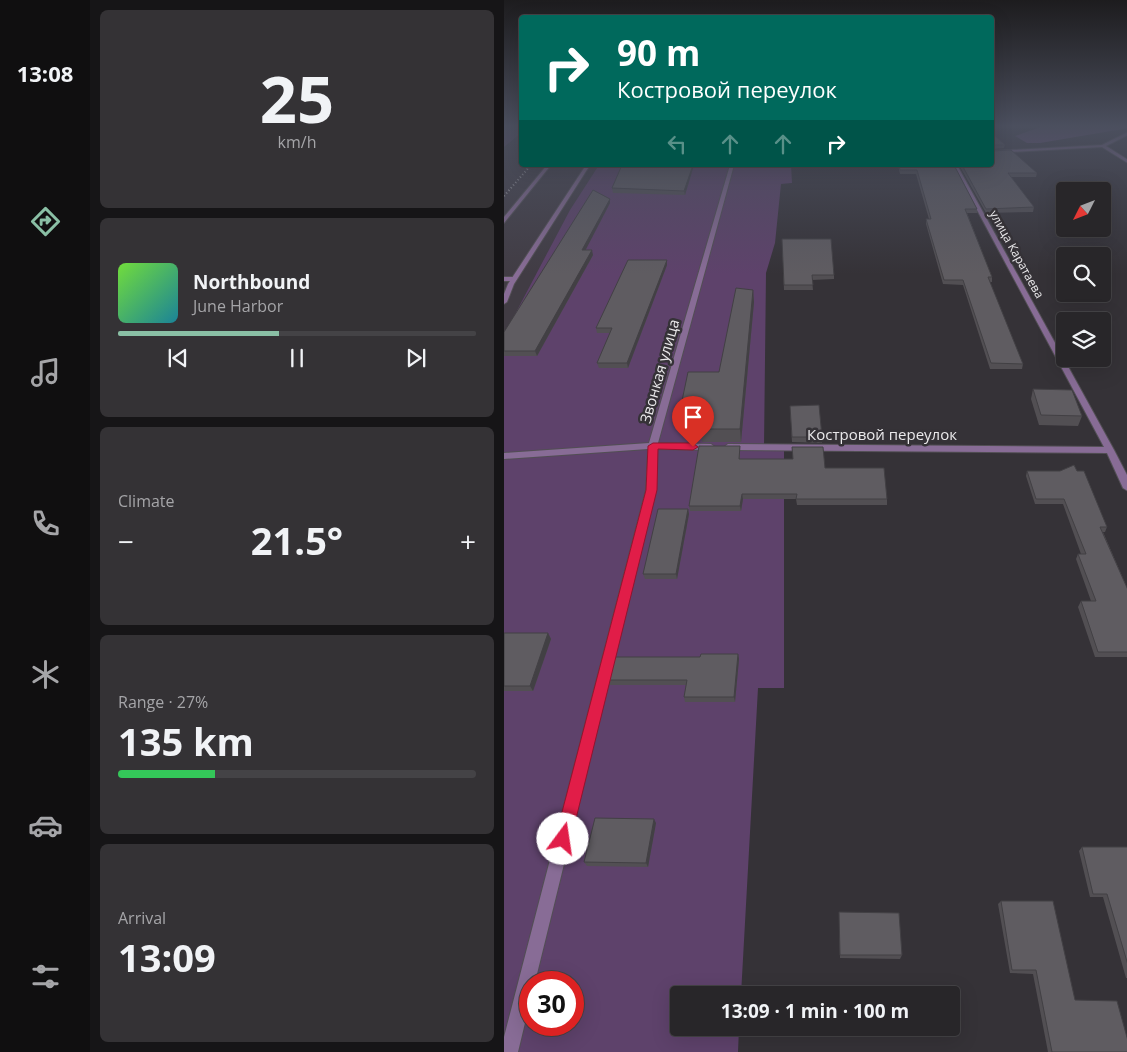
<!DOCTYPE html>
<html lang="en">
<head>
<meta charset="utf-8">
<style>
  body { margin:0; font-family:"Open Sans",sans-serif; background:#343235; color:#f1f3f6; height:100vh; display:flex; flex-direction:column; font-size:19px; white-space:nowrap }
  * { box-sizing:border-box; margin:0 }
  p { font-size:16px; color:#a5a5a8 }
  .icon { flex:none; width:28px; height:28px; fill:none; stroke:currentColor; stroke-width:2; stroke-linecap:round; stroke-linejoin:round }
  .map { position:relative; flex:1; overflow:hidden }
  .side { display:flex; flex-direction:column; gap:10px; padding:10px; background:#161517; width:414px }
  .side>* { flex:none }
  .banner { position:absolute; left:15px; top:15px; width:475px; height:152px; border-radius:5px; box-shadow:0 5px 20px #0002,0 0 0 1px #444346; background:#00695c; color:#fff; overflow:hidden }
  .needle { width:32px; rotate:228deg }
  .controls { position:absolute; left:552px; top:182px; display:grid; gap:10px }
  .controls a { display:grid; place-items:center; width:55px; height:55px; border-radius:5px; background:#282629; box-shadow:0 5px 20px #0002,0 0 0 1px #444346; font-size:25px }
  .speed { position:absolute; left:15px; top:971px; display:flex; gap:10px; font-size:25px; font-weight:700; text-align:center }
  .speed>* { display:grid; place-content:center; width:65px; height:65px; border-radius:50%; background:#282629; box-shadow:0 5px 20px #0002,0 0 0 1px #444346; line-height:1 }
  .speed .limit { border:8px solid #d22; background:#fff; color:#111 }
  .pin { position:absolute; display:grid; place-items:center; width:42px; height:42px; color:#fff; margin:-51px -21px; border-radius:50% 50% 50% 0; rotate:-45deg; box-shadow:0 0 5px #0007 }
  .pin .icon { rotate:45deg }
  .me { position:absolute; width:55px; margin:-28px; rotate:14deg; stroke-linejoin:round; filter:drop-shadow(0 0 4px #0008) }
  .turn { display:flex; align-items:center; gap:18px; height:105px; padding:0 15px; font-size:22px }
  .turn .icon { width:65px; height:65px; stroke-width:2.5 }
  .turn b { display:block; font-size:35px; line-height:42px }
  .lanes { display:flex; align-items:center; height:48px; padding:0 15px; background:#0003; justify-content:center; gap:25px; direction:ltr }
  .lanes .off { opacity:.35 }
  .big { font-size:38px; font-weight:700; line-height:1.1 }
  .side .widget { flex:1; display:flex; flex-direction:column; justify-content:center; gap:8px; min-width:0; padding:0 18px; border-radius:8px; background:#343235 }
  .side .dial { align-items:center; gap:0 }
  .dial b { font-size:65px; line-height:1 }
  .song { display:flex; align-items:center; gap:15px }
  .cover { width:60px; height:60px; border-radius:8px; background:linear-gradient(135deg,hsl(100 70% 55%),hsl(190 70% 35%)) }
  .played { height:5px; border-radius:2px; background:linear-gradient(90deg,#8abfa5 45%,#444346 45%) }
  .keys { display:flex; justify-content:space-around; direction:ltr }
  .heat { display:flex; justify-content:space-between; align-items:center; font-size:28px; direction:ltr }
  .charge { height:8px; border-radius:4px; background:linear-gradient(90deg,#34c759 27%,#444346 0) }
  .trip { position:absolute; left:166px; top:986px; width:290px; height:50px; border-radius:5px; background:#282629; box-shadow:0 5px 20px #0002,0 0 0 1px #444346; font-weight:700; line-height:50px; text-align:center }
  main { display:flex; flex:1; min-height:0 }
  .tabs { display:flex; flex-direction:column; width:90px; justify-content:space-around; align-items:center; background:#100f10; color:#a5a5a8 }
  .tabs .icon { width:35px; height:35px }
  .tabs .current { color:#8abfa5 }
  .tabs b { font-size:22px; color:#f1f3f6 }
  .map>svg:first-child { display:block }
  .built { fill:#413c44 }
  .green { fill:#5e426b; fill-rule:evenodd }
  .forest { fill:#775089 }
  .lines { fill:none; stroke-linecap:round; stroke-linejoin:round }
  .service-casing { stroke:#524f54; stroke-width:2 }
  .minor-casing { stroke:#524f54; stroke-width:2 }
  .service { fill:#886c96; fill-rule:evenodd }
  .minor { fill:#886c96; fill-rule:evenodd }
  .rail { stroke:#aba9ac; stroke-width:2; stroke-dasharray:1 2.5; stroke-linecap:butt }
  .wall { fill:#524f53 }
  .shaded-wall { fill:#424044 }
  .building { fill:#5f5c61; stroke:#424044 }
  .route { fill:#e11d48; stroke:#92132f }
  .labels { text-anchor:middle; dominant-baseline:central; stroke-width:5; stroke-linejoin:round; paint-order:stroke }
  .far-street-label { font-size:12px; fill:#eae9eb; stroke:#353237 }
  .street-label { font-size:15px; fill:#eae9eb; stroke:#353237 }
</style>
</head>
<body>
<main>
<nav class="tabs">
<b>13:08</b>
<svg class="icon current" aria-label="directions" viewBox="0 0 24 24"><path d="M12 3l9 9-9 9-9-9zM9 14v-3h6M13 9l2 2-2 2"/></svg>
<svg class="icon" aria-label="music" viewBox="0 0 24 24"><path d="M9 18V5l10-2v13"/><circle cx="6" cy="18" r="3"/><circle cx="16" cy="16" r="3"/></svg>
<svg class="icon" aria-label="phone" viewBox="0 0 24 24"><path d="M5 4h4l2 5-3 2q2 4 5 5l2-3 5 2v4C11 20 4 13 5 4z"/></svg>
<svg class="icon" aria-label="climate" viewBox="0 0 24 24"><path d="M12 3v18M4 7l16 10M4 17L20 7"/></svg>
<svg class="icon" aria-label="car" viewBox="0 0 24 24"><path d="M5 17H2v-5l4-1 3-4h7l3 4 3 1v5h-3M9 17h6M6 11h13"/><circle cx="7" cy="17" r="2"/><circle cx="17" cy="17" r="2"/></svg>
<svg class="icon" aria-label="filters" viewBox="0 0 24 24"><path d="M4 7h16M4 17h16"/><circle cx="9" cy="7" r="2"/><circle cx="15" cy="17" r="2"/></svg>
</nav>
<section class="side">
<div class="widget dial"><b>25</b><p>km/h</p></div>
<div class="widget">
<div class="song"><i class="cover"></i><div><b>Northbound</b><p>June Harbor</p></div></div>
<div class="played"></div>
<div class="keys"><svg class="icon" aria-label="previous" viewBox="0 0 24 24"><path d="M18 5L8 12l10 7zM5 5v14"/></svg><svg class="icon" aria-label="pause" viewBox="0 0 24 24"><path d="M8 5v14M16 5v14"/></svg><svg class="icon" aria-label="next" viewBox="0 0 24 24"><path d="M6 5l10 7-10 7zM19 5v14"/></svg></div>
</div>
<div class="widget"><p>Climate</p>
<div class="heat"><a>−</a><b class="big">21.5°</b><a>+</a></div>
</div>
<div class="widget"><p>Range · 27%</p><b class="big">135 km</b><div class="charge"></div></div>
<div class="widget"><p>Arrival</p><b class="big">13:09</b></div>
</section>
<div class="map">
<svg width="624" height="1052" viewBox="0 0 624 1052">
  <rect width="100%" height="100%" fill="#353237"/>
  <polygon class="built" points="17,129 18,165 105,165 0,353 0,140"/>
  <g class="green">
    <polygon points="0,126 17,126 18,132 0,147"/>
    <path d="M95,165H287L288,183L277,184L271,243L262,273L260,446H280V688H254L237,995H175V1028H235L234,1052H0V335L66,210ZM26,982H69V1025H26Z"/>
  </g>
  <polygon class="forest" points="539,126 623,126 624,128 536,143 523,143 511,136"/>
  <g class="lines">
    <defs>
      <g id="service">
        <polygon points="43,165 47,165 0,223 0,217"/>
        <polygon points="0,277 10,277 13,279 10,281 0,281"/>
      </g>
      <g id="minor">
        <polygon points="624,132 624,135 602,146 624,160 624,163 598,147 488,153 488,151 598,145"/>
        <polygon points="82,165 86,165 10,284 3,302 0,304 0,294 4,284"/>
        <polygon points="226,165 230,165 154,443 207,444 211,447 207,450 153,449 152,490 31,982 26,982 26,1002 14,1052 0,1052 0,1037 142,490 144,449 0,459 0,453 145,443"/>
        <polygon points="449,165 453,165 610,450 624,477 624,491 619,488 603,453 224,450 220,447 224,444 600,447"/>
      </g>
    </defs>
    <use href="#service" class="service-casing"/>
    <use href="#minor" class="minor-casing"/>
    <use href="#service" class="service"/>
    <use href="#minor" class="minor"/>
    <polyline class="rail" points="0,196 27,165"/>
  </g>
  <g class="wall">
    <polygon points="488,133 501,145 500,148 488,149 488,151 533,173 532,177 507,177 530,207 529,212 482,213 455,165 488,165"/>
    <polygon points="118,165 190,165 181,195 109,193 108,188"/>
    <polygon points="394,165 450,165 473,209 473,213 463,213 488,277 488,282 485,282 519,364 518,369 486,369 459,285 439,284 422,224 422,219 425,219 412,174 396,174"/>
    <polygon points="106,199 106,203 81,250 89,255 33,356 0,356 0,332"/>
    <polygon points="278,239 330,275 330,279 308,280 309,290 280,290"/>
    <polygon points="163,265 124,368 95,368 93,363 106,333 93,333 92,328"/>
    <polygon points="249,290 250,302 237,442 198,442 197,433 176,433 174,420 215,372"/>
    <polygon points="529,389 578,416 574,426 535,425 527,399"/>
    <polygon points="286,406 318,437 318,443 288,442"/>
    <polygon points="236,446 236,459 321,468 383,499 383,505 293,505 292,499 239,499 237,511 186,511 185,506"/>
    <polygon points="523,471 573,471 603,527 601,532 599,532 624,590 624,657 591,657 574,607 577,601 587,601 572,559 574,554 577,554 559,504 531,504 522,476"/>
    <polygon points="184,509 185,514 173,579 141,579 139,574"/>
    <polygon points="0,633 44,633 47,639 29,691 0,691"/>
    <polygon points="234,654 235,659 231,702 181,702 180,697 182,685 106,685 104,680 196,657"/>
    <polygon points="152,823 144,867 83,866 80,862"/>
    <polygon points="578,847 624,847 624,978 622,978 599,897 586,897 575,851"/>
    <polygon points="497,901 571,1000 624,1052 544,1052 529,974 506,973 494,904"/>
    <polygon points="335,916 398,955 396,959 336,958"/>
  </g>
  <g class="shaded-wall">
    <polygon points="189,165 190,165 181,195 180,191"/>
    <polygon points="106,199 106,203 79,255 78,250"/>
    <polygon points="88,250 89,255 33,356 31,351"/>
    <polygon points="163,260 163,265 124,368 123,363"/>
    <polygon points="249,290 250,302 237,442 236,429"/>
    <polygon points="238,494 239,499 237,511 236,506"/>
    <polygon points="184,509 185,514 173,579 172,574"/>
    <polygon points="44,633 47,639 29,691 26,686"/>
    <polygon points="234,654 235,659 231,702 230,697"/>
    <polygon points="150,819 152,823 144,867 142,863"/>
  </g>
  <g class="building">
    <polygon points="488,133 501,145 489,145 488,150"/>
    <polygon points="507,150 533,173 504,173 530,207 482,209 458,165 488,165 488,151"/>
    <polygon points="118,165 189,165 180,191 108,188"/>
    <polygon points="395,165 450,165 473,209 461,209 488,277 484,277 519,364 487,363 459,280 440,280 422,219 427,219 413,170 396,170"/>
    <polygon points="89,190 106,199 78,250 88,250 31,351 0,351 0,332"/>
    <polygon points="278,239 327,239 330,275 308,275 309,285 280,285"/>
    <polygon points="124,260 163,260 123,363 93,363 108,328 92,328"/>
    <polygon points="232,288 249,290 236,429 196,429 198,420 174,420 184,372 215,372"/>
    <polygon points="529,389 568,390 578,416 537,415"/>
    <polygon points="315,405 318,437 288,437 286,406"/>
    <polygon points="195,446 236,446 235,459 289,459 288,447 319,447 321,468 380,468 383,499 292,499 293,494 238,494 236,506 185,506"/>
    <polygon points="570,465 573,471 580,471 603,527 596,527 624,590 624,652 594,652 577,601 592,601 574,554 582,554 560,499 532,499 523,471 556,471"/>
    <polygon points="154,509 184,509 172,574 139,574"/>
    <polygon points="0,633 44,633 26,686 0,686"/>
    <polygon points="197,654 234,654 230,697 180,697 183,680 104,680 110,657 196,657"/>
    <polygon points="91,818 150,819 142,863 80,862"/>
    <polygon points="578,847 624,847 624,965 603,894 589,894"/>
    <polygon points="497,901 549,901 571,1000 613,1001 624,1041 624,1052 548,1052 532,970 508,970"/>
    <polygon points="335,912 395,913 398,955 336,955"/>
  </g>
  <linearGradient id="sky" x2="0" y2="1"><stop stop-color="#1d1c1e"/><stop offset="0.46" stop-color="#4b4f5e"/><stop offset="1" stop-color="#4b4f5e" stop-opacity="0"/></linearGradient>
  <rect width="624" height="274" fill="url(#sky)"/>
  <polygon class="route" points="149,443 189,443 194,447 189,450 154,449 153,490 67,839 65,845 59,847 53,845 51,839 142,490 144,446"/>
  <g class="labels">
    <g class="far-street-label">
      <text transform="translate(513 254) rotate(61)">улица Каратаева</text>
    </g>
    <g class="street-label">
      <text transform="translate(155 371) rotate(-74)">Звонкая улица</text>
      <text x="378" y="434">Костровой переулок</text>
    </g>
  </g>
</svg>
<div class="controls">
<a><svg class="needle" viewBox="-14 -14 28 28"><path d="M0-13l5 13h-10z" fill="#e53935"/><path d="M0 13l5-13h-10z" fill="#a5a5a8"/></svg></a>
<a><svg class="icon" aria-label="search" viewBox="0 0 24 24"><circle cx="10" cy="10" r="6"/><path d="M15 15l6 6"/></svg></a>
<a><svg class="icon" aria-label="layers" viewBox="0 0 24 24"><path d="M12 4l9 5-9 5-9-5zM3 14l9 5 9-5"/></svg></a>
</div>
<div class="speed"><div class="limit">30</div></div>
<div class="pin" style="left:189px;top:447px;background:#d93025"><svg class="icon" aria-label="arrive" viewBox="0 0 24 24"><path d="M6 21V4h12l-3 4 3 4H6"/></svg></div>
<svg class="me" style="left:59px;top:839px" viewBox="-20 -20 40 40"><circle r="19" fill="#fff"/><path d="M0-13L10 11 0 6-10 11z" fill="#e11d48"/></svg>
<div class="trip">13:09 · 1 min · 100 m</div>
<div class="banner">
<div class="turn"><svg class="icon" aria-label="right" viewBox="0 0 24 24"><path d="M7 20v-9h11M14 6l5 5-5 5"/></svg><div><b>90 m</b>Костровой переулок</div></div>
<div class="lanes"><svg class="icon off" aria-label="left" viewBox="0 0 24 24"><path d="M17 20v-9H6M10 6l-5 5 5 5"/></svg><svg class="icon off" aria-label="ahead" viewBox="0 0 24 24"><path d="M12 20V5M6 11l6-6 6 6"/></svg><svg class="icon off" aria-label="ahead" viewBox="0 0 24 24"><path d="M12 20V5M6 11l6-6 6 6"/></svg><svg class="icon" aria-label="right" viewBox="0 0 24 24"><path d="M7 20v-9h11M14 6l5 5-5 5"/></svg></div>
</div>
</div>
</main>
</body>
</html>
